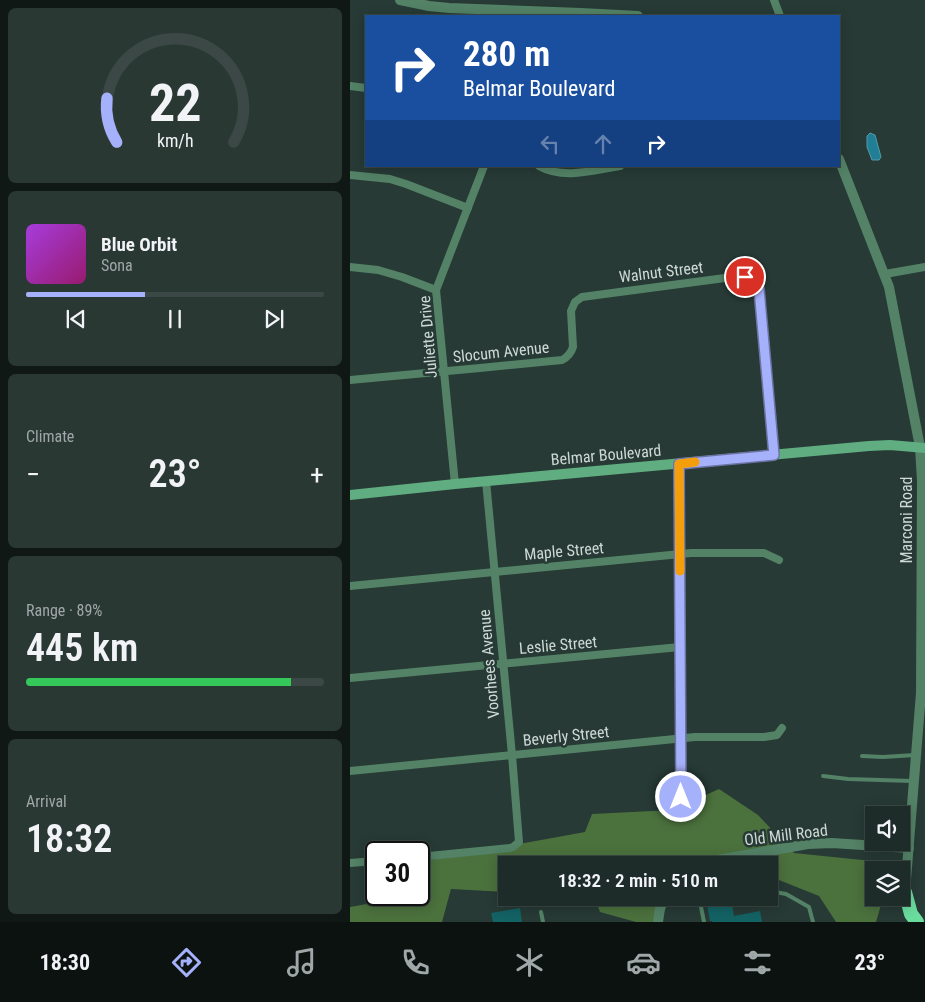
<!DOCTYPE html>
<html lang="en">
<head>
<meta charset="utf-8">
<style>
  body { margin:0; font-family:"Roboto Condensed",sans-serif; background:#2a3834; color:#f1f3f6; height:100vh; display:flex; flex-direction:column; font-size:19px; white-space:nowrap }
  * { box-sizing:border-box; margin:0 }
  p { font-size:16px; color:#a0a7a8 }
  .icon { flex:none; width:28px; height:28px; fill:none; stroke:currentColor; stroke-width:2; stroke-linecap:round; stroke-linejoin:round }
  .map { position:relative; flex:1; overflow:hidden }
  .drawer { display:flex; flex-direction:column; gap:8px; padding:8px; background:#101816; width:350px }
  .drawer>* { flex:none }
  .top-card { position:absolute; left:15px; top:15px; width:475px; height:152px; border-radius:0px; box-shadow:0 2px 12px #0003,0 0 0 1px #3b4845; background:#1a4fa0; color:#fff; overflow:hidden }
  .buttons { position:absolute; left:515px; top:806px; display:grid; gap:10px }
  .buttons a { display:grid; place-items:center; width:45px; height:45px; border-radius:0px; background:#1d2c28; box-shadow:0 2px 12px #0003,0 0 0 1px #3b4845; font-size:25px }
  .speed { position:absolute; left:15px; top:841px; display:flex; gap:10px; font-size:25px; font-weight:700; text-align:center }
  .speed>* { display:grid; place-content:center; width:65px; height:65px; border-radius:50%; background:#1d2c28; box-shadow:0 2px 12px #0003,0 0 0 1px #3b4845; line-height:1 }
  .speed .limit { border:2px solid #111; border-radius:8px; background:#fff; color:#111 }
  .pin { position:absolute; display:grid; place-items:center; width:42px; height:42px; color:#fff; margin:-21px; border:2px solid #fff; border-radius:50%; box-shadow:0 1px 5px #0007 }
  .me { position:absolute; width:55px; margin:-28px; rotate:0deg; stroke-linejoin:round; filter:drop-shadow(0 0 4px #0008) }
  .turn { display:flex; align-items:center; gap:18px; height:105px; padding:0 15px; font-size:22px }
  .turn .icon { width:65px; height:65px; stroke-width:2.5 }
  .turn b { display:block; font-size:35px; line-height:42px }
  .lanes { display:flex; align-items:center; height:48px; padding:0 15px; background:#0003; justify-content:center; gap:25px; direction:ltr }
  .lanes .off { opacity:.35 }
  .big { font-size:38px; font-weight:600; line-height:1.1 }
  .drawer .tile { flex:1; display:flex; flex-direction:column; justify-content:center; gap:8px; min-width:0; padding:0 18px; border-radius:8px; background:#2a3834 }
  .drawer .dial { align-items:center; gap:0 }
  .dial svg { height:130px; overflow:visible; fill:none; stroke:#3b4845; stroke-width:7; stroke-linecap:round; text-anchor:middle }
  .dial text { fill:#f1f3f6; stroke:none }
  .song { display:flex; align-items:center; gap:15px }
  .cover { width:60px; height:60px; border-radius:8px; background:linear-gradient(135deg,hsl(280 70% 55%),hsl(320 70% 35%)) }
  .played { height:5px; border-radius:2px; background:linear-gradient(90deg,#a6b1fc 40%,#3b4845 40%) }
  .keys { display:flex; justify-content:space-around; direction:ltr }
  .heat { display:flex; justify-content:space-between; align-items:center; font-size:28px; direction:ltr }
  .charge { height:8px; border-radius:4px; background:linear-gradient(90deg,#34c759 89%,#3b4845 0) }
  .trip { position:absolute; left:148px; top:856px; width:280px; height:50px; border-radius:0px; background:#1d2c28; box-shadow:0 2px 12px #0003,0 0 0 1px #3b4845; font-weight:600; line-height:50px; text-align:center }
  .dock { display:flex; height:80px; justify-content:space-around; align-items:center; background:#0c1210; color:#a0a7a8 }
  .dock .icon { width:35px; height:35px }
  .dock .selected { color:#a6b1fc }
  .dock b { font-size:22px; color:#f1f3f6 }
  main { display:flex; flex:1; min-height:0 }
  .map>svg:first-child { display:block }
  .forest { fill:#4b713d }
  .water { fill:#217f95; stroke:#559aa8 }
  .building { fill:#136264 }
  .lines { fill:none; stroke-linecap:round; stroke-linejoin:round }
  .service { stroke:#538266; stroke-width:4 }
  .minor { stroke:#538266; stroke-width:8 }
  .tertiary { stroke:#538266; stroke-width:10 }
  .secondary { stroke:#5fad81; stroke-width:10 }
  .trunk { stroke:#6adc9e; stroke-width:14 }
  .route-casing { stroke:#6c73a4; stroke-width:12 }
  .route { stroke:#a6b1fc; stroke-width:9 }
  .slow { stroke:#f59e0b; stroke-width:9 }
  .labels { text-anchor:middle; dominant-baseline:central; stroke-width:5; stroke-linejoin:round; paint-order:stroke }
  .street-label { font-size:16px; fill:#ced9d6; stroke:#273a35 }
</style>
</head>
<body>
<main>
<section class="drawer">
<div class="tile dial"><svg viewBox="0 0 100 80">
<path d="M14 69A42 42 0 1 1 86 69"/>
<path d="M14 69A42 42 0 0 1 8 42" stroke="#a6b1fc"/>
<text x="50" y="56" font-size="32" font-weight="700">22</text>
<text x="50" y="72" font-size="11">km/h</text>
</svg></div>
<div class="tile">
<div class="song"><i class="cover"></i><div><b>Blue Orbit</b><p>Sona</p></div></div>
<div class="played"></div>
<div class="keys"><svg class="icon" aria-label="previous" viewBox="0 0 24 24"><path d="M18 5L8 12l10 7zM5 5v14"/></svg><svg class="icon" aria-label="pause" viewBox="0 0 24 24"><path d="M8 5v14M16 5v14"/></svg><svg class="icon" aria-label="next" viewBox="0 0 24 24"><path d="M6 5l10 7-10 7zM19 5v14"/></svg></div>
</div>
<div class="tile"><p>Climate</p>
<div class="heat"><a>−</a><b class="big">23°</b><a>+</a></div>
</div>
<div class="tile"><p>Range · 89%</p><b class="big">445 km</b><div class="charge"></div></div>
<div class="tile"><p>Arrival</p><b class="big">18:32</b></div>
</section>
<div class="map">
<svg width="575" height="922" viewBox="0 0 575 922">
  <rect width="100%" height="100%" fill="#273a35"/>
  <g class="forest">
    <polygon points="369,789 408,815 444,853 522,861 530,870 524,870 524,898 533,898 526,922 486,922 469,896 419,876 419,865 398,865 391,860 371,865 156,865 156,892 101,889 92,922 0,922 0,907 28,902 29,895 69,895 69,862 235,832 242,814 322,810"/>
    <polygon points="245,898 320,898 310,922 286,922 250,912"/>
  </g>
  <polygon class="water" points="520,133 525,135 531,157 529,160 522,160 517,147 517,136"/>
  <g class="building">
    <polygon points="367,898 381,898 384,916 410,911 412,922 362,922 362,921 360,921 356,899"/>
    <polygon points="170,908 172,922 143,922 141,913"/>
  </g>
  <g class="lines">
    <g class="service">
      <polyline points="512,756 533,757 565,755"/>
      <polyline points="473,776 498,779 562,781"/>
      <polyline points="419,891 436,894 459,907 463,922"/>
      <polyline points="352,898 350,902 354,922"/>
      <polyline points="191,912 193,922"/>
    </g>
    <g class="minor">
      <polyline points="424,0 430,16"/>
      <polyline points="0,86 16,88"/>
      <path d="M189,166C214,180 244,170 270,166"/>
      <polyline points="0,175 40,179 56,184 118,208"/>
      <polyline points="0,267 28,270 52,277 86,290"/>
      <polyline points="535,274 575,267"/>
      <path d="M0,380L130,368L212,360C218,357 221,353 223,347L221,311L225,302L232,297L390,276C399,277 405,280 409,289L424,455"/>
      <polyline points="329,464 331,797"/>
      <polyline points="105,484 86,290 134,166"/>
      <polyline points="0,586 341,553 414,553 429,560"/>
      <polyline points="0,678 330,647"/>
      <polyline points="0,771 345,737 414,737 427,735 432,728"/>
      <polyline points="69,857 160,848 163,847 169,842 162,755 136,481"/>
      <polyline points="0,863 26,861"/>
    </g>
    <g class="tertiary">
      <polyline points="50,0 79,6 99,8 231,13 288,16"/>
      <polyline points="489,159 539,287 570,447 572,481 571,693 555,892"/>
      <polyline points="349,865 356,862 458,844 482,843 559,848"/>
      <polyline points="308,922 310,908 314,898"/>
    </g>
    <polyline class="secondary" points="0,495 105,484 519,446 540,445 575,448"/>
    <polyline class="trunk" points="555,892 561,914 567,922"/>
  </g>
  <g class="lines">
    <defs>
      <polyline id="route" points="331,797 329,464 424,455 409,289 405,282 395,277"/>
    </defs>
    <use href="#route" class="route-casing"/>
    <use href="#route" class="route"/>
    <polyline class="slow" points="330,571 329,464 345,462"/>
  </g>
  <g class="labels">
    <g class="street-label">
      <text transform="translate(311 272) rotate(-7)">Walnut Street</text>
      <text transform="translate(78 337) rotate(-95)">Juliette Drive</text>
      <text transform="translate(151 352) rotate(-6)">Slocum Avenue</text>
      <text transform="translate(256 455) rotate(-5)">Belmar Boulevard</text>
      <text transform="translate(556 520) rotate(-90)">Marconi Road</text>
      <text transform="translate(214 551) rotate(-5)">Maple Street</text>
      <text transform="translate(208 645) rotate(-5)">Leslie Street</text>
      <text transform="translate(139 664) rotate(-95)">Voorhees Avenue</text>
      <text transform="translate(216 736) rotate(-6)">Beverly Street</text>
      <text transform="translate(436 835) rotate(-7)">Old Mill Road</text>
    </g>
  </g>
</svg>
<div class="buttons">
<a><svg class="icon" aria-label="sound" viewBox="0 0 24 24"><path d="M4 9h4l5-4v14l-5-4H4zM17 9q2 3 0 6"/></svg></a>
<a><svg class="icon" aria-label="layers" viewBox="0 0 24 24"><path d="M12 4l9 5-9 5-9-5zM3 14l9 5 9-5"/></svg></a>
</div>
<div class="speed"><div class="limit">30</div></div>
<div class="pin" style="left:395px;top:277px;background:#d93025"><svg class="icon" aria-label="arrive" viewBox="0 0 24 24"><path d="M6 21V4h12l-3 4 3 4H6"/></svg></div>
<svg class="me" style="left:331px;top:797px" viewBox="-20 -20 40 40"><circle r="17" fill="#a6b1fc" stroke="#fff" stroke-width="3"/><path d="M0-11L8 9 0 5-8 9z" fill="#fff"/></svg>
<div class="trip">18:32 · 2 min · 510 m</div>
<div class="top-card">
<div class="turn"><svg class="icon" aria-label="right" viewBox="0 0 24 24"><path d="M7 20v-9h11M14 6l5 5-5 5"/></svg><div><b>280 m</b>Belmar Boulevard</div></div>
<div class="lanes"><svg class="icon off" aria-label="left" viewBox="0 0 24 24"><path d="M17 20v-9H6M10 6l-5 5 5 5"/></svg><svg class="icon off" aria-label="ahead" viewBox="0 0 24 24"><path d="M12 20V5M6 11l6-6 6 6"/></svg><svg class="icon" aria-label="right" viewBox="0 0 24 24"><path d="M7 20v-9h11M14 6l5 5-5 5"/></svg></div>
</div>
</div>
</main>
<nav class="dock">
<b>18:30</b>
<svg class="icon selected" aria-label="directions" viewBox="0 0 24 24"><path d="M12 3l9 9-9 9-9-9zM9 14v-3h6M13 9l2 2-2 2"/></svg>
<svg class="icon" aria-label="music" viewBox="0 0 24 24"><path d="M9 18V5l10-2v13"/><circle cx="6" cy="18" r="3"/><circle cx="16" cy="16" r="3"/></svg>
<svg class="icon" aria-label="phone" viewBox="0 0 24 24"><path d="M5 4h4l2 5-3 2q2 4 5 5l2-3 5 2v4C11 20 4 13 5 4z"/></svg>
<svg class="icon" aria-label="climate" viewBox="0 0 24 24"><path d="M12 3v18M4 7l16 10M4 17L20 7"/></svg>
<svg class="icon" aria-label="car" viewBox="0 0 24 24"><path d="M5 17H2v-5l4-1 3-4h7l3 4 3 1v5h-3M9 17h6M6 11h13"/><circle cx="7" cy="17" r="2"/><circle cx="17" cy="17" r="2"/></svg>
<svg class="icon" aria-label="filters" viewBox="0 0 24 24"><path d="M4 7h16M4 17h16"/><circle cx="9" cy="7" r="2"/><circle cx="15" cy="17" r="2"/></svg>
<b>23°</b>
</nav>
</body>
</html>
